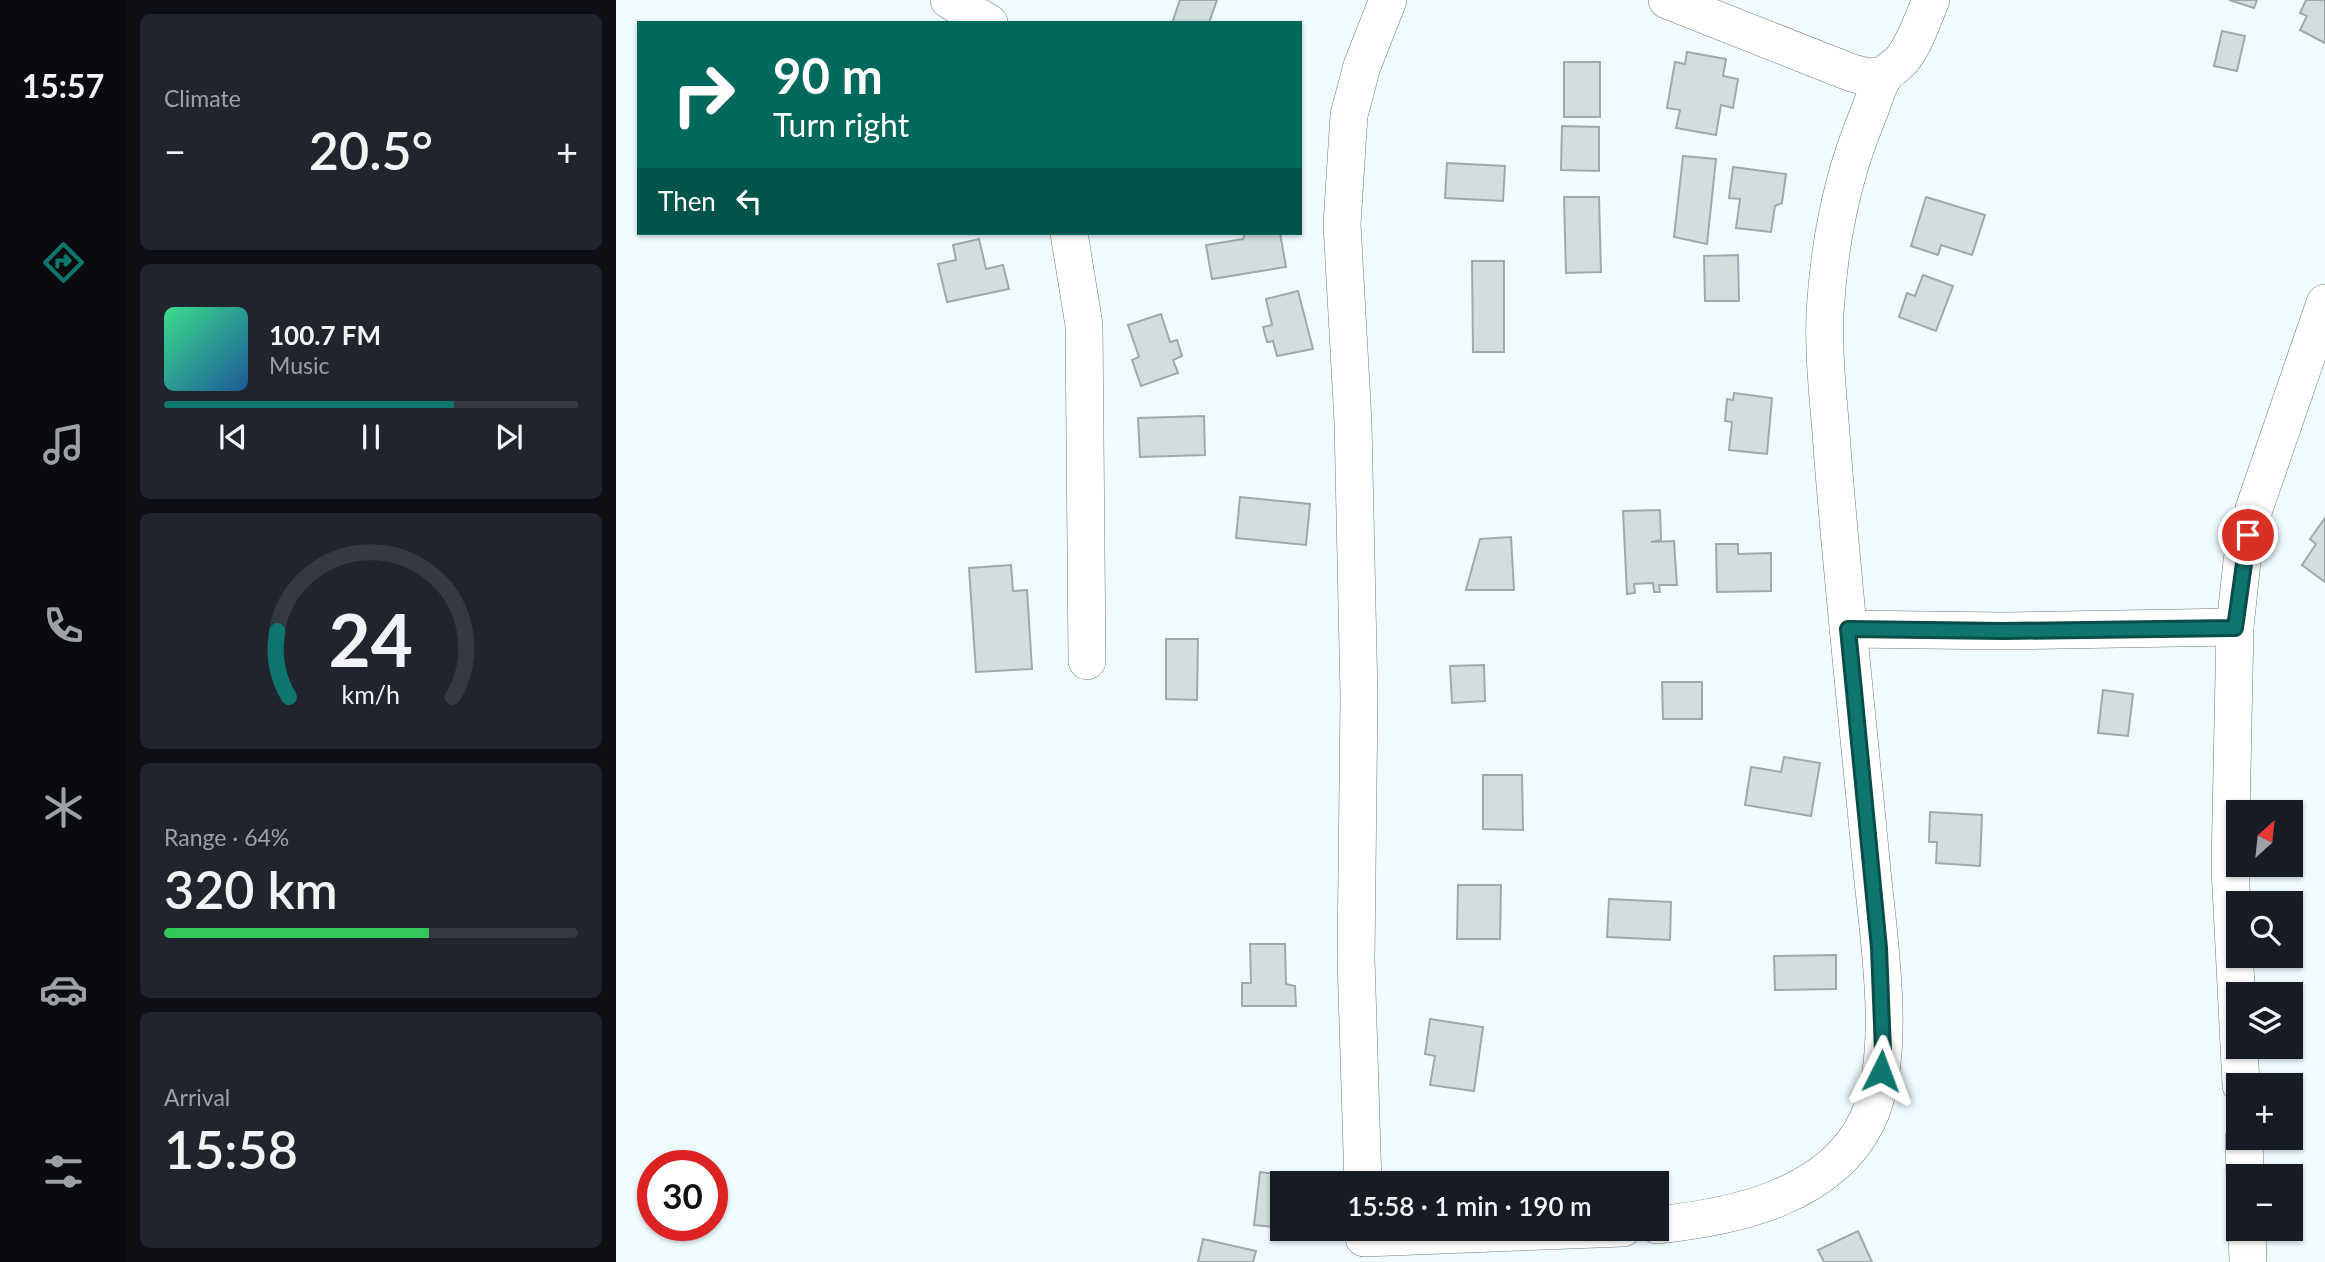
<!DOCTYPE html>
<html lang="en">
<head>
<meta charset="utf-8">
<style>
  body { margin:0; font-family:Lato,sans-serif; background:#20242c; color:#f1f3f6; height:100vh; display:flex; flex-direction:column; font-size:26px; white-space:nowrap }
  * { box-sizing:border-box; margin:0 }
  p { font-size:23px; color:#9ea1a6 }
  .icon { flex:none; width:38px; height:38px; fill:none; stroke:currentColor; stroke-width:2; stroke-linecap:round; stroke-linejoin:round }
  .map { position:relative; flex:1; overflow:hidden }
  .drawer { display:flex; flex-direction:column; gap:14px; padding:14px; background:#0d0f14; width:490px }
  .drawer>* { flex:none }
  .top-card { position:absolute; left:21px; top:21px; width:665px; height:214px; border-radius:0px; box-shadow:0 2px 5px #0004; background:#00695c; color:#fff; overflow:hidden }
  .needle { width:46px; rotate:27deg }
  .buttons { position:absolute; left:1610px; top:800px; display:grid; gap:14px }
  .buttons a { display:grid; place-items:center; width:77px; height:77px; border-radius:0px; background:#171b24; box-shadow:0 2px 5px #0004; font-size:35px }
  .speed { position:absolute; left:21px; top:1150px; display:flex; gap:14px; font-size:35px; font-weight:700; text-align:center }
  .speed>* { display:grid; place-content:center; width:91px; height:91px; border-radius:50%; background:#171b24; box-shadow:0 2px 5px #0004; line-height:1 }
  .speed .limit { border:10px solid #d22; background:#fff; color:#111 }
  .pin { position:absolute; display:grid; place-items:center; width:60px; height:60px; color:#fff; margin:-30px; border:4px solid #fff; border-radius:50%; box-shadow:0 2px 7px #0007 }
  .me { position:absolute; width:77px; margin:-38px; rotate:3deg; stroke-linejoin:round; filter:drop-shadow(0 0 5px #0008) }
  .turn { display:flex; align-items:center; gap:24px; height:147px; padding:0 21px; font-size:32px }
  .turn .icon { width:91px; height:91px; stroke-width:2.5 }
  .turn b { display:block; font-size:49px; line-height:60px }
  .then { display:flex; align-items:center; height:66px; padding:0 21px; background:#0003; gap:14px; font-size:26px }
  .big { font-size:52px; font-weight:600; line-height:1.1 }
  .drawer .card { flex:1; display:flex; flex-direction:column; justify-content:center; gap:10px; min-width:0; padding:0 24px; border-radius:10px; background:#20242c }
  .drawer .dial { align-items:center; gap:0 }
  .dial svg { height:182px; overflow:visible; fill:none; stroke:#363941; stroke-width:7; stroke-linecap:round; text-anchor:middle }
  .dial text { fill:#f1f3f6; stroke:none }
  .song { display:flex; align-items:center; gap:21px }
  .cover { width:84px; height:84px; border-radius:10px; background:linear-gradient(135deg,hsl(150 70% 55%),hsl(210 70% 35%)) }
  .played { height:7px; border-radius:4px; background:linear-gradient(90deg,#0f766e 70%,#363941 70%) }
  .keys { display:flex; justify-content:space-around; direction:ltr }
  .heat { display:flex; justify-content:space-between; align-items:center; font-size:38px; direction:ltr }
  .charge { height:10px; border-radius:5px; background:linear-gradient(90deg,#34c759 64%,#363941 0) }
  .trip { position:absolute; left:654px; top:1171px; width:399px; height:70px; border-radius:0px; background:#171b24; box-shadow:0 2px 5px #0004; font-weight:600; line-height:70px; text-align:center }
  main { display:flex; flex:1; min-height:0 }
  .menu { display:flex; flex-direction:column; width:126px; justify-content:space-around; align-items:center; background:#090b0e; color:#9ea1a6 }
  .menu .icon { width:49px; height:49px }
  .menu .current { color:#0f766e }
  .menu b { font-size:32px; color:#f1f3f6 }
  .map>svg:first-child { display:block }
  .building { fill:#d1dede; stroke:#9eaaa9; stroke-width:2 }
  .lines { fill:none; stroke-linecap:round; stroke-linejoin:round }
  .minor-casing { stroke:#6e797c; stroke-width:38 }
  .minor { stroke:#fff; stroke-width:37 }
  .route-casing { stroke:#0a4d48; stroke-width:18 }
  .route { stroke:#0f766e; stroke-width:12 }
</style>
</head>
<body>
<main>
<nav class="menu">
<b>15:57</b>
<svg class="icon current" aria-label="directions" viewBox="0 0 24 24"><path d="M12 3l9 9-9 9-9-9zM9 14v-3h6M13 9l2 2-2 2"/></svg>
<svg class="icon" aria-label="music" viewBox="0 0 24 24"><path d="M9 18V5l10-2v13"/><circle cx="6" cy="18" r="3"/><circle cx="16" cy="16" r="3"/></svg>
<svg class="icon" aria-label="phone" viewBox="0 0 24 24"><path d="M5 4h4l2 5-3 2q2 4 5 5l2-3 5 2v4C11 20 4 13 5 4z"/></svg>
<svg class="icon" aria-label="climate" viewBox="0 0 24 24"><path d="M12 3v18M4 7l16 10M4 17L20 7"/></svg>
<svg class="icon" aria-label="car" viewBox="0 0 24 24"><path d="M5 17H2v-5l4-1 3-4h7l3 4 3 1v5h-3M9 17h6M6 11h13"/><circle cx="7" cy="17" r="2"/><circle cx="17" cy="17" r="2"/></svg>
<svg class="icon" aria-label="filters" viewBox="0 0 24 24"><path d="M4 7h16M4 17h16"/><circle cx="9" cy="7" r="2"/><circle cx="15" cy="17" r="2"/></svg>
</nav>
<section class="drawer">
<div class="card"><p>Climate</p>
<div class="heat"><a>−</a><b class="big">20.5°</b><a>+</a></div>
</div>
<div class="card">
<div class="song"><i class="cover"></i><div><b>100.7 FM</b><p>Music</p></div></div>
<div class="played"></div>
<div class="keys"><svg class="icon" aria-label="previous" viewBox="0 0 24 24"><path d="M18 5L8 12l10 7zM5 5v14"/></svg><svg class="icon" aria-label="pause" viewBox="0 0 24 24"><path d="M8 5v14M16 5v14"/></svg><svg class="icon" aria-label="next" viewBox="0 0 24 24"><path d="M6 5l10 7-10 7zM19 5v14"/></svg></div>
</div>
<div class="card dial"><svg viewBox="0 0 100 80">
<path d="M14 69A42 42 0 1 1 86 69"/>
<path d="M14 69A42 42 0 0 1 9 40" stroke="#0f766e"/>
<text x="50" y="56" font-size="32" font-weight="700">24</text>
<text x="50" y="72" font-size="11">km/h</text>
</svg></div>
<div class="card"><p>Range · 64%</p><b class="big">320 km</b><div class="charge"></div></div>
<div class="card"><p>Arrival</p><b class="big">15:58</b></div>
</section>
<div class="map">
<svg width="1709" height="1262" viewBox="0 0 1709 1262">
  <rect width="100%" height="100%" fill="#effbff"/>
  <g class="building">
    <polygon points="564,0 601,0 593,23 556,23"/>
    <polygon points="1613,0 1641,0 1638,8"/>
    <polygon points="1690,0 1709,0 1709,43 1684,30 1691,16 1684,13"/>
    <polygon points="1606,31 1629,36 1621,71 1598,66"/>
    <polygon points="1071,52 1110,59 1107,76 1122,79 1117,108 1105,105 1100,135 1060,128 1064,110 1051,108 1059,62 1069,64"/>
    <rect x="948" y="62" width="36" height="55"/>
    <polygon points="946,126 983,127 983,171 945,170"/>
    <polygon points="1067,156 1100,159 1091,244 1058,237"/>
    <polygon points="831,163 889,166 887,201 829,198"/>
    <polygon points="1117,167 1170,174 1166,203 1159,206 1155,232 1120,228 1124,199 1113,198"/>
    <polygon points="948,197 983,197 985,272 950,273"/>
    <polygon points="1310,197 1369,215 1356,255 1325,245 1322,255 1295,246"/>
    <polygon points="629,233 664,233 670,267 596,279 590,245 627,239"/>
    <polygon points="363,239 370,269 387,265 393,289 331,302 322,264 340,260 337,245"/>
    <polygon points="1122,255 1123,301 1089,301 1088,256"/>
    <polygon points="856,261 888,261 888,352 857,352"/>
    <polygon points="1307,275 1337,286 1320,331 1283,317 1291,293 1299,296"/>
    <polygon points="682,291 697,349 661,356 657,341 651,342 647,327 656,325 650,299"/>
    <polygon points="545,314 554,342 561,340 566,356 557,360 562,373 525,386 516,360 523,357 512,325"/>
    <polygon points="1118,393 1156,398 1151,454 1113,450 1116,422 1109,421 1111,399 1117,400"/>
    <polygon points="588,416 589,455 524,457 522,418"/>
    <polygon points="624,497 694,504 690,545 620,538"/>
    <polygon points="1044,510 1045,540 1035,542 1058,541 1061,585 1043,585 1044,592 1038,592 1037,583 1018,584 1019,593 1011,594 1007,511"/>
    <polygon points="1709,518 1709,582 1686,565 1700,544 1694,539"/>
    <polygon points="895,537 898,590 850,590 864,539"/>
    <polygon points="1100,544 1122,544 1122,554 1155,553 1155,591 1101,592"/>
    <polygon points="395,565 397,591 411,590 416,669 360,672 353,568"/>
    <polygon points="550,639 582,639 581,700 550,699"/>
    <polygon points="868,665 869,701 836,703 834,666"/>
    <polygon points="1046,682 1086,682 1086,719 1047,719"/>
    <polygon points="1487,690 1517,694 1512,736 1482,733"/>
    <polygon points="1168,757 1204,763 1195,816 1129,805 1135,767 1165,772"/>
    <polygon points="867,775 906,775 907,830 867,829"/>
    <polygon points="1314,812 1366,815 1364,866 1320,863 1321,842 1313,842"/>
    <polygon points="842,885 885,885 884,939 841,939"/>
    <polygon points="993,899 1055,902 1054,940 991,937"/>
    <polygon points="634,944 669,944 670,984 679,986 680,1006 626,1006 626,983 635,983"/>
    <polygon points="1220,955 1220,989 1159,990 1158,956"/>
    <polygon points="814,1019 867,1027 858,1091 814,1085 819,1056 809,1054"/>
    <polygon points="644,1172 684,1177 684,1183 667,1183 667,1228 638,1225"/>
    <polygon points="1242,1231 1256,1262 1208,1262 1202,1250"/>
    <polygon points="587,1239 640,1251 637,1262 582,1262"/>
  </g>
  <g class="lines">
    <defs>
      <g id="minor">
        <polyline points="333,0 373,23"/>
        <polyline points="1051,0 1236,73 1252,77 1269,75"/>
        <polyline points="453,233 468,325 471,661"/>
        <polyline points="1232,629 1388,631 1619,627"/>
        <polyline points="1625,1085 1614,867 1619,627 1626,561 1638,509 1709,303"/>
        <polyline points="1628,1138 1629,1176"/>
        <polyline points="747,1183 740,959 743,697 737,422 726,224 733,115 746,66 772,0"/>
        <path d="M1041,1225C1118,1217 1214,1197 1251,1121C1282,1058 1263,941 1256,871C1243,734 1228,597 1217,460C1214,411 1207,362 1209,313C1213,244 1225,179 1252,115C1257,103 1261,87 1268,76C1273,69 1283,65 1288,57C1300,41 1307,18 1315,0"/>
        <polyline points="1631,1228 1632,1262"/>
        <polyline points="748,1238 1007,1228"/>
      </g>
    </defs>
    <use href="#minor" class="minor-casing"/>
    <use href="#minor" class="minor"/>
  </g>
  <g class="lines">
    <defs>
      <polyline id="route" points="1265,1071 1267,1051 1263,948 1232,629 1388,631 1619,628 1632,535"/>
    </defs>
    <use href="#route" class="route-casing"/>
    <use href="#route" class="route"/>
  </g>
</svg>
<div class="buttons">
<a><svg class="needle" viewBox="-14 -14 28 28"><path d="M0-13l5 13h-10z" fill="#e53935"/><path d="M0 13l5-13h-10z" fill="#9ea1a6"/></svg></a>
<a><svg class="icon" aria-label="search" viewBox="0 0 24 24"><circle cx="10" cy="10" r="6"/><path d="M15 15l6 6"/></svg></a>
<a><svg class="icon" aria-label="layers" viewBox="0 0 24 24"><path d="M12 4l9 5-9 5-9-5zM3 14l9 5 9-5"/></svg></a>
<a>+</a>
<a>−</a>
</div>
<div class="speed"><div class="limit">30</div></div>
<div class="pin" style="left:1632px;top:535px;background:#d93025"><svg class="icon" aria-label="arrive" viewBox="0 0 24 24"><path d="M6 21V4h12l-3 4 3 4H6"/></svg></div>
<svg class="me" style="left:1265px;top:1071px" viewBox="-20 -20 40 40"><path d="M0-17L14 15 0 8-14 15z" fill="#0f766e" stroke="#fff" stroke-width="4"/></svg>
<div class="trip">15:58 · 1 min · 190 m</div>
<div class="top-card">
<div class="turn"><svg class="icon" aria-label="right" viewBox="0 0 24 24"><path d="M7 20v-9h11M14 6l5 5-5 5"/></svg><div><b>90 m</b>Turn right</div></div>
<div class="then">Then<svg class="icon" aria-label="left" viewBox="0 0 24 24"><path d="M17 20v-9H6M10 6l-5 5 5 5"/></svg></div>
</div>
</div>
</main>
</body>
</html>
